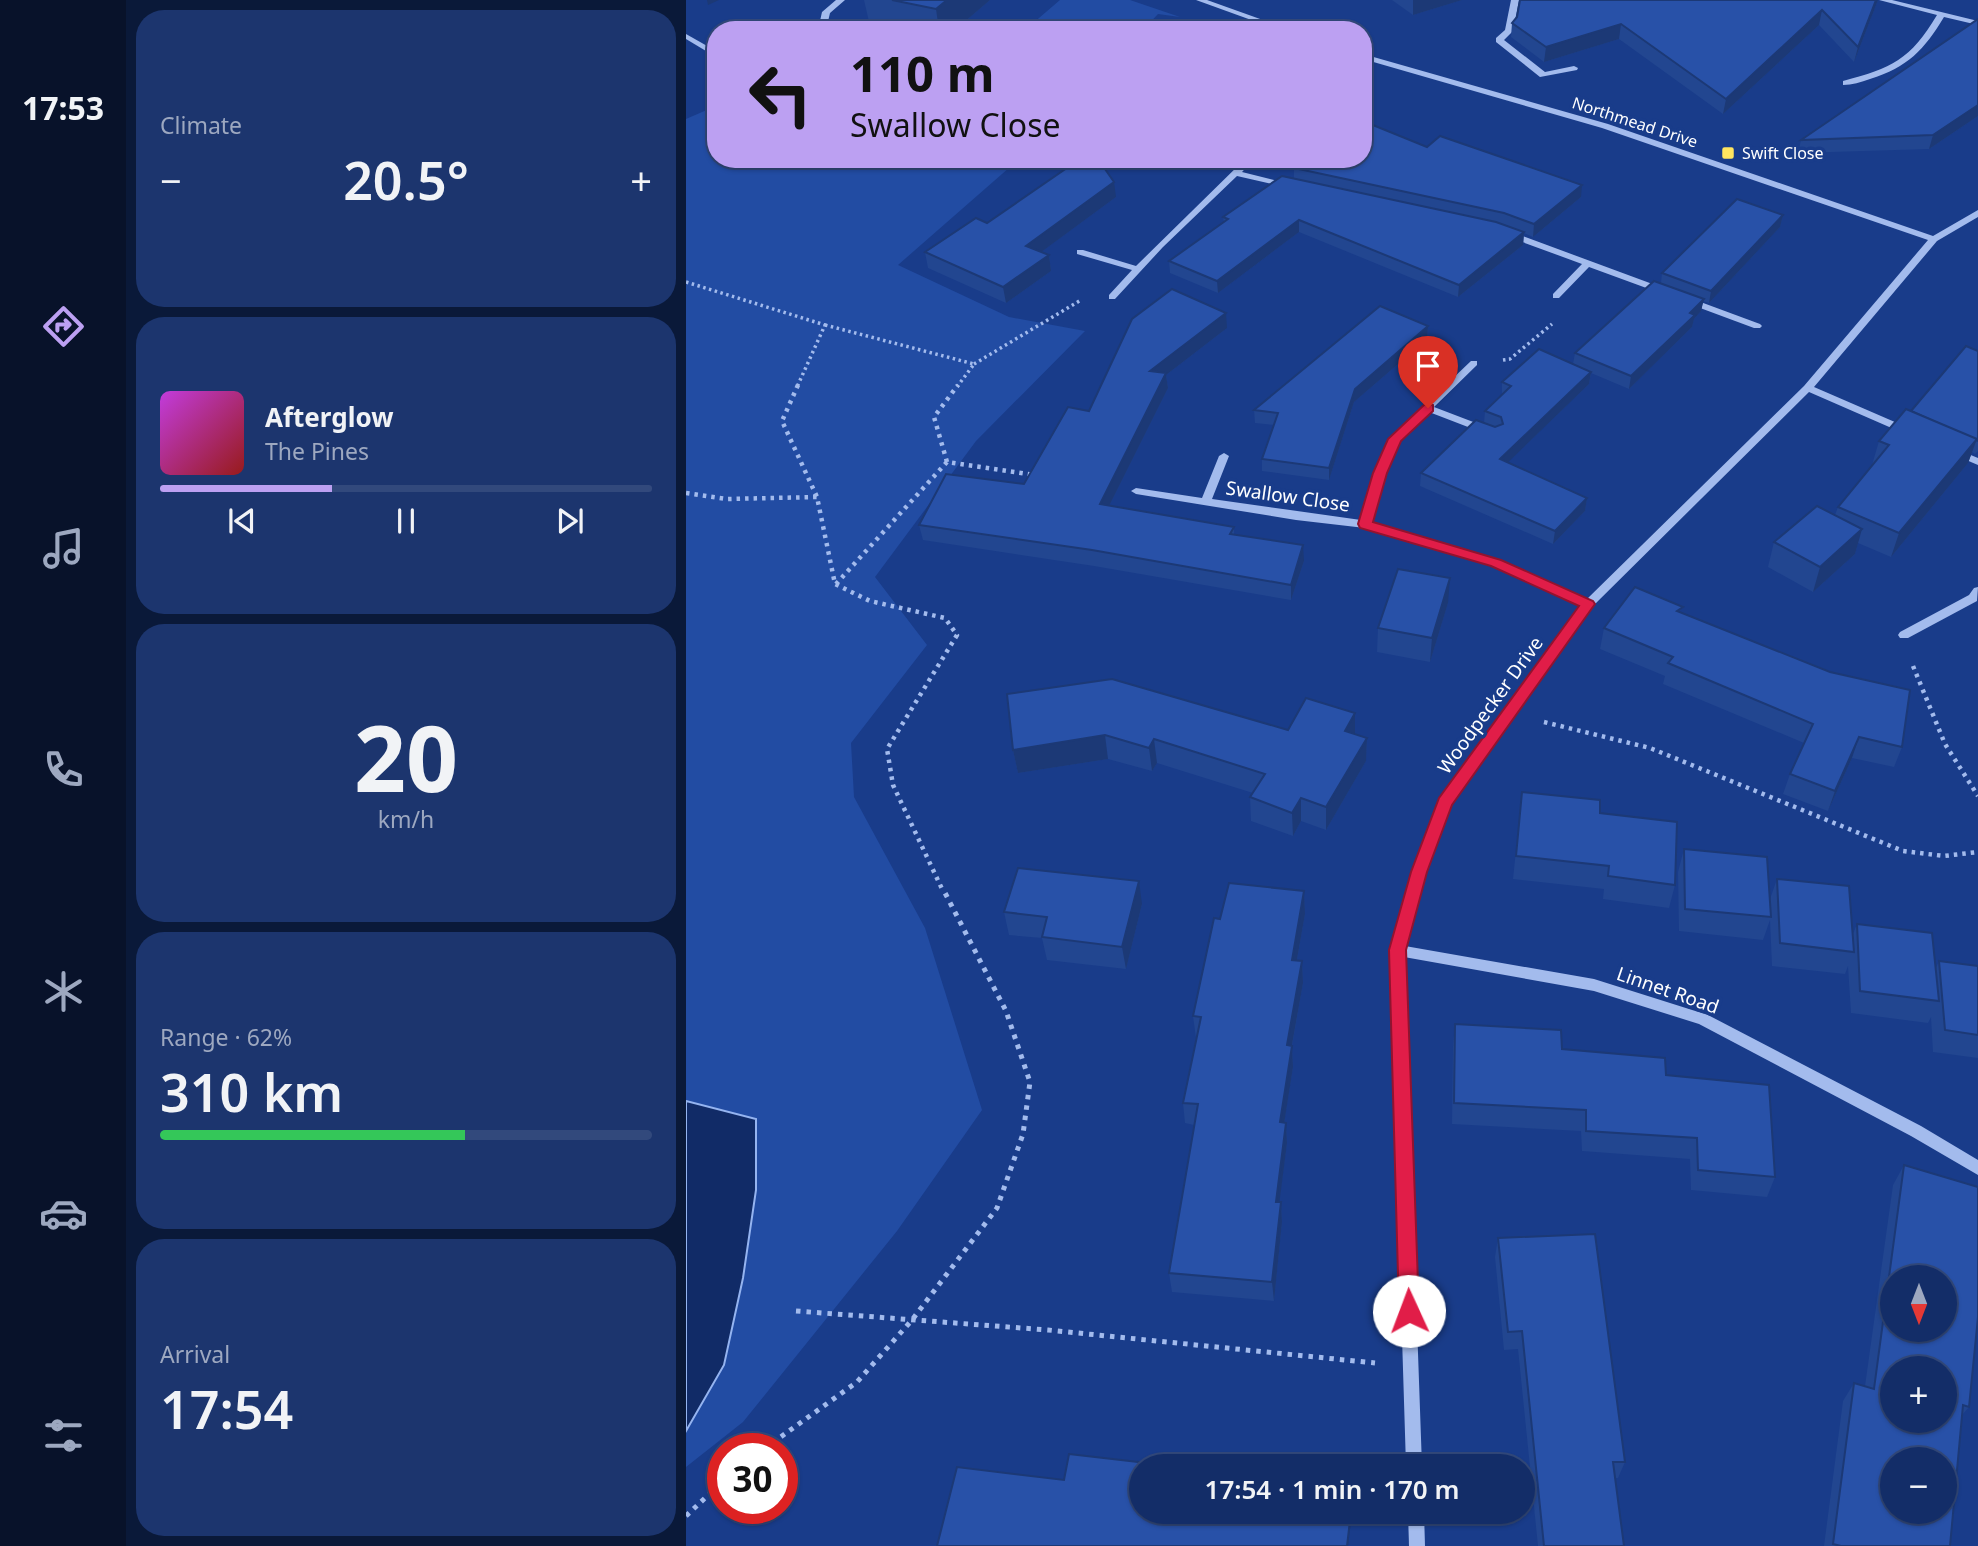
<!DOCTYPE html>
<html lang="en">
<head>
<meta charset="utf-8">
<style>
  body { margin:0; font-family:"Noto Sans",sans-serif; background:#1c356e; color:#f1f3f6; height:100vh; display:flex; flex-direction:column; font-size:26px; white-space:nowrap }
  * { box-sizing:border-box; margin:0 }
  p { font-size:23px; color:#9da8c0 }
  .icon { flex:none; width:38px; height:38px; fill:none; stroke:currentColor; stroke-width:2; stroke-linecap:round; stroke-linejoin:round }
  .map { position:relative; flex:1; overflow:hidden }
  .side { display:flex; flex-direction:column; gap:10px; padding:10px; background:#0a1939; width:560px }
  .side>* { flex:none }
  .banner { position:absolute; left:21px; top:21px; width:665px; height:147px; border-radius:28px; box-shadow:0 2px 5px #0004,0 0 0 2px #32497c; background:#bca0f2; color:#111; overflow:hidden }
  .needle { width:46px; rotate:180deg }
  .buttons { position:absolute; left:1194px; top:1265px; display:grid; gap:14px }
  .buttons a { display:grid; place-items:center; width:77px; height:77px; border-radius:50%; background:#132d68; box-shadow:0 2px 5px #0004,0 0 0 2px #32497c; font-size:35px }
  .speed { position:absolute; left:21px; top:1433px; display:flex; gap:14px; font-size:35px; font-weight:700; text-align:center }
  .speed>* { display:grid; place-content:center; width:91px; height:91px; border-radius:50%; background:#132d68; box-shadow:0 2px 5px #0004,0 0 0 2px #32497c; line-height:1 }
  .speed .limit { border:10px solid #d22; background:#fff; color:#111 }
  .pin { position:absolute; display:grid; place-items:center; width:60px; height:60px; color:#fff; margin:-72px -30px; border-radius:50% 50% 50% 0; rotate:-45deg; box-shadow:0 0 7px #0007 }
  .pin .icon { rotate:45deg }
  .me { position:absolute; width:77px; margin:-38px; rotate:358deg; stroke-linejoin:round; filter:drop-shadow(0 0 5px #0008) }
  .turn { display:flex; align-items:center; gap:24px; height:147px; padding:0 28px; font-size:32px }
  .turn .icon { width:91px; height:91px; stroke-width:2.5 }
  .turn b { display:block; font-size:49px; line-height:60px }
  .big { font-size:52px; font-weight:600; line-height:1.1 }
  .side .tile { flex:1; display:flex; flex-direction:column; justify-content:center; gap:10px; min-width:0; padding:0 24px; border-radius:28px; background:#1c356e }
  .side .dial { align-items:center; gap:0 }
  .dial b { font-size:91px; line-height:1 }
  .song { display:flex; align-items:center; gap:21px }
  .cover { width:84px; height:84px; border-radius:10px; background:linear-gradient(135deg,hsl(290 70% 55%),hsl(0 70% 35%)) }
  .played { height:7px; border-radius:4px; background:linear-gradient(90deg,#bca0f2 35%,#32497c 35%) }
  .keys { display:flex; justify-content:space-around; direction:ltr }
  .heat { display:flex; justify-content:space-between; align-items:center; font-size:38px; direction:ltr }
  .charge { height:10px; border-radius:5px; background:linear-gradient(90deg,#34c759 62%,#32497c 0) }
  .trip { position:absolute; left:443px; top:1454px; width:406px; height:70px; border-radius:35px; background:#132d68; box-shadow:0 2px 5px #0004,0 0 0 2px #32497c; font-weight:600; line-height:70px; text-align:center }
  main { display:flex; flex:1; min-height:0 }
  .dock { display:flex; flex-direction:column; width:126px; justify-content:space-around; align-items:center; background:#08122a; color:#9da8c0 }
  .dock .icon { width:49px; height:49px }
  .dock .on { color:#bca0f2 }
  .dock b { font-size:32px; color:#f1f3f6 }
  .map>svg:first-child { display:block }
  .green { fill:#224ca3 }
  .water { fill:#112b67; stroke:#95b4f0; stroke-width:2 }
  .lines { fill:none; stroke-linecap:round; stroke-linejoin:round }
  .path-far2 { stroke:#a3bbed; stroke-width:3.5; stroke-dasharray:2.5 3.5; stroke-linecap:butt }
  .path-far1 { stroke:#a3bbed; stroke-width:4.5; stroke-dasharray:3.5 5; stroke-linecap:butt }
  .path { stroke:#a3bbed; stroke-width:5; stroke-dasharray:4.5 6; stroke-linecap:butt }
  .minor { fill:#a3bbed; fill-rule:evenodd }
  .wall { fill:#224690 }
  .shaded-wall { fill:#1c3976 }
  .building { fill:#2851a8; stroke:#1c3976; stroke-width:2; fill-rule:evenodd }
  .route { fill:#e11d48; stroke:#92132f; stroke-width:2 }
  .poi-dot { fill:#ffe55f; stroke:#193c8a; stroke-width:2.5 }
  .labels { text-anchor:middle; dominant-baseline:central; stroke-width:7; stroke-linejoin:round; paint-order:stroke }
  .far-street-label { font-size:16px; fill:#fff; stroke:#193c8a }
  .far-poi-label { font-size:16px; fill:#fff; stroke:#193c8a; text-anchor:start }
  .street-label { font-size:19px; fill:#fff; stroke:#193c8a }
</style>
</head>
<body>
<main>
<nav class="dock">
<b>17:53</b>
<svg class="icon on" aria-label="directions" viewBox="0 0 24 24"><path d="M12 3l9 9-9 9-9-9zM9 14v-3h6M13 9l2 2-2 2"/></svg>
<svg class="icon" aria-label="music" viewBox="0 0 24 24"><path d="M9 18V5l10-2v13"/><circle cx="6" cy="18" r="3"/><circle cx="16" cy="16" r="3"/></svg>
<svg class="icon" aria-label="phone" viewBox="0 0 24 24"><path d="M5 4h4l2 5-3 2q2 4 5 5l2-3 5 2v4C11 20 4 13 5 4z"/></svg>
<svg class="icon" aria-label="climate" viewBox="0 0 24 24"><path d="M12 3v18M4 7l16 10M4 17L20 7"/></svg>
<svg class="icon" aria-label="car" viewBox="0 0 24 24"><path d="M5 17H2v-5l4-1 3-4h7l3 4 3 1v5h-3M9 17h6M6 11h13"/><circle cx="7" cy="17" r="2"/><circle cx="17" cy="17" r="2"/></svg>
<svg class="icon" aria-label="filters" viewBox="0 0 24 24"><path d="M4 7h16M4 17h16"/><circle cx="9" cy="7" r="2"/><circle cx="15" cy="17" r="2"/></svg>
</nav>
<section class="side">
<div class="tile"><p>Climate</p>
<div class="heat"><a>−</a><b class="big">20.5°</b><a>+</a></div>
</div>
<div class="tile">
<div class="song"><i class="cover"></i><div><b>Afterglow</b><p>The Pines</p></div></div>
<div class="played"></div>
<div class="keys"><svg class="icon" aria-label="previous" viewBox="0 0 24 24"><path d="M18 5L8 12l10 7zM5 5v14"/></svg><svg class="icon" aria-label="pause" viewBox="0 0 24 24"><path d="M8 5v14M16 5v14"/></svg><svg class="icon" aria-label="next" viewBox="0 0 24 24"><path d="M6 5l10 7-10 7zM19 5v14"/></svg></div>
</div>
<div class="tile dial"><b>20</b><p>km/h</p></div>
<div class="tile"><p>Range · 62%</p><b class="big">310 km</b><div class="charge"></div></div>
<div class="tile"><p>Arrival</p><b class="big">17:54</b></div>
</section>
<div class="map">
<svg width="1292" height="1546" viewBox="0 0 1292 1546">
  <rect width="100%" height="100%" fill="#193c8a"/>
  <g class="green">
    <polygon points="374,0 444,0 494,17 472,14 457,30 339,30"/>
    <polygon points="30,106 30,159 333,159 212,265 323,317 399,331 290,441 189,577 241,645 165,743 168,797 239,928 296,1110 211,1231 57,1422 0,1467 0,1431 38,1364 57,1278 70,1190 70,1119 0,1101 0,119"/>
  </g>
  <polygon class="water" points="0,1101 70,1119 70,1190 57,1278 38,1365 0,1431"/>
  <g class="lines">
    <g class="path-far2">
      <polyline points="0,282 139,325 111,387"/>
      <polyline points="139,325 288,364 271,387"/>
      <polyline points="817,360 824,359 866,324"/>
      <polyline points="288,364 395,300"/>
    </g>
    <g class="path-far1">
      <polyline points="112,385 96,421 131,497 149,584 184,601 259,618 271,635 201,749 207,785 257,891"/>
      <polyline points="261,462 248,417 272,385"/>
      <polyline points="0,493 41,499 131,497"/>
      <polyline points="150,584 261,462 349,475"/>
      <polyline points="1227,666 1259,744 1292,796"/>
      <polyline points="858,722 964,748 1217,851 1258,856 1292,852"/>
    </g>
    <g class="path">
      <polyline points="110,1311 362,1330 689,1363"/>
      <polyline points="78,1449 171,1382 226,1320 311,1208 337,1134 344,1082 320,1011 257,889"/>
      <polyline points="0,1516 37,1481"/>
    </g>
    <g class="minor">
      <polygon points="150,0 159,0 144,13 140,30 132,30 136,12"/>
      <polygon points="510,0 521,0 605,30 593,30"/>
      <polygon points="825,0 833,0 827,31 818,40 859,72 888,66 892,68 891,70 854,77 810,42 810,38 819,30"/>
      <path d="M1193,0H1206L1292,21V25L1258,17C1238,50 1222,67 1184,79C1175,82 1166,85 1157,85V81C1206,68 1224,60 1251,15Z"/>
      <polygon points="0,34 30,51 30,57 0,39"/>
      <polygon points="677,54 922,124 1247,236 1292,210 1292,217 1251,241 1128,387 1225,429 1225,433 1217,433 1123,392 906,607 765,805 739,872 719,946 908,979 1022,1015 1235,1126 1292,1160 1292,1175 1225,1136 1013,1024 908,991 718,957 736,1466 720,1466 704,950 727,872 755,800 895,605 806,566 679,528 610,520 450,494 445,491 450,488 516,498 533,456 538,453 543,456 526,499 675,520 689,473 705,437 785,361 791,361 791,365 748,407 803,428 804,430 803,432 795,432 743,412 713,441 699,473 685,522 814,560 901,599 1118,386 1242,240 916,128 677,59"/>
      <polygon points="559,159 568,159 556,172 608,185 604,188 551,176 477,247 429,299 423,299 423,295 446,270 391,254 391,250 397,250 450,266"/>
      <polygon points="823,231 980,289 982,291 977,294 974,293 903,267 873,298 867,298 867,294 896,264 820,236 820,232"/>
      <polygon points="1001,297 1074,324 1076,326 1074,328 1068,328 998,302 996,300"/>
      <polygon points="1270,449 1292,458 1292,465 1266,454 1265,452"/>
      <polygon points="1292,587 1291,601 1222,638 1214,638 1212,635 1214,632 1283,595 1288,588"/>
      <polygon points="722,1512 738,1512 739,1546 723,1546"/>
    </g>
  </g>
  <g class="wall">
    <polygon points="178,0 304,0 269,30 202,30 184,26"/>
    <polygon points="706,0 776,0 727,15"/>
    <polygon points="1192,0 1168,62 1133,25 1037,114 933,39 858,62 825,37 826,23"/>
    <polygon points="1292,19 1292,116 1243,149 1112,153 1115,140"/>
    <polygon points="741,147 895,197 847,237 838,233 837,245 772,297 613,232 532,293 484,273 483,261 538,222 537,217 608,179 608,168"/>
    <polygon points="430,197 355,252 363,255 365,271 320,303 242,268 239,252 301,223"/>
    <polygon points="1097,215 1094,227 1023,303 1017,301 1015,311 1008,319 1006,327 943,389 905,373 903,384 822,462 901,498 899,511 867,544 734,486 735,473 798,423 799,411 816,395 816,382 887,364 889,353 975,283 976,273"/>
    <polygon points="742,326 741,339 668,402 643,480 576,471 576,459 588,425 569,423 568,410"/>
    <polygon points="541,328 480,375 482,388 423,506 548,527 548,535 618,561 605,600 408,566 237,540 233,525 338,484 403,411"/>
    <polygon points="1292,351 1292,451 1289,454 1286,452 1282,463 1205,557 1172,543 1169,554 1127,592 1082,567 1088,542 1149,515 1152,507 1186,465 1193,441"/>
    <polygon points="762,603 744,662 691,652 692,628"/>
    <polygon points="996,613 1216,747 1208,767 1166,758 1142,811 1097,794 1104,774 1118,743 977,684 979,676 914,649 918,628"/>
    <polygon points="321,694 602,730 669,713 669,734 681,738 680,761 640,830 615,821 607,836 565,821 564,797 567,793 471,763 466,771 422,759 332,773 327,750"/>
    <polygon points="836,792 914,813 989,885 983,908 917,899 918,889 827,879"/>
    <polygon points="998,849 1084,899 1091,879 1167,934 1171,924 1250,968 1253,961 1292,966 1292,1058 1247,1052 1245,1017 1242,1023 1165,1013 1162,966 1159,974 1086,966 1084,920 1077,940 993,931 992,872"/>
    <polygon points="618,891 619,914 611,960 616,961 617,983 606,1046 607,1067 598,1123 600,1123 601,1143 593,1202 595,1202 596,1222 588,1301 486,1292 483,1273 508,1125 499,1123 497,1103 510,1038 507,1016 534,919"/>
    <polygon points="456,904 440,969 361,960 356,938 323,935 318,912"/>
    <polygon points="769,1024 980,1075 1089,1177 1081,1197 1005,1190 1004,1159 896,1151 895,1131 766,1124 767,1046"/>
    <polygon points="1218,1165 1283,1407 1276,1415 1264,1546 1138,1546 1157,1401 1168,1383 1179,1386 1207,1185"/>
    <polygon points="812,1238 939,1462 932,1478 929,1478 938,1546 852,1546 832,1349 818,1350 809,1257"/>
  </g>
  <g class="shaded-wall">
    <polygon points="21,0 33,0 22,5"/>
    <polygon points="261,0 304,0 269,30 253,30 250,9"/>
    <polygon points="727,0 776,0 727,15"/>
    <polygon points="1190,0 1192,0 1168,62 1172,47"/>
    <polygon points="1136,10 1133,25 1037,114 1040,99"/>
    <polygon points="935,24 933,39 858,62 860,47"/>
    <polygon points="1292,105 1292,116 1243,149 1247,135"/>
    <polygon points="428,182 430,197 343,261 340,246"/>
    <polygon points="896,185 895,197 847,237 848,224"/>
    <polygon points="1097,215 1094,227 1023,303 1025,291"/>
    <polygon points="613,220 613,232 532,293 531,281"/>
    <polygon points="838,232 837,245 772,297 773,285"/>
    <polygon points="363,255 365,271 320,303 317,287"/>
    <polygon points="1018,299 1015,311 1008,319 1006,327 943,389 945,376"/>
    <polygon points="540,313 541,328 480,375 482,388 416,520 414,504 464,371"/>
    <polygon points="742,326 741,339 668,402 643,480 643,468 669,389"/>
    <polygon points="905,372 903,384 813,471 814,459"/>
    <polygon points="1291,439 1282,463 1205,557 1213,533"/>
    <polygon points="901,498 899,511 867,544 869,531"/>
    <polygon points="1176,529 1169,554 1127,592 1134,567"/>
    <polygon points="617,545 618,561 605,600 605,585"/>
    <polygon points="764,578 762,603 744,662 746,638"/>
    <polygon points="669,713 669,736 659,731"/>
    <polygon points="419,735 422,759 332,773 327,750"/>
    <polygon points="1173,737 1166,758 1142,811 1149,791"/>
    <polygon points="681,738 680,761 640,830 640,807"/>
    <polygon points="468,739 471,763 466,771 463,748"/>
    <polygon points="615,798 615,821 607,836 606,813"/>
    <polygon points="453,881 456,904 440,969 436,947"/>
    <polygon points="618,891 619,914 607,982 606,960"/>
    <polygon points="616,961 617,983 602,1067 601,1045"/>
    <polygon points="606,1046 607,1067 595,1143 594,1122"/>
    <polygon points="600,1123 601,1143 591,1221 590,1202"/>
    <polygon points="595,1202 596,1222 588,1301 586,1282"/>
    <polygon points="665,1512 666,1512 662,1546 661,1546"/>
  </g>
  <g class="building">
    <polygon points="206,0 261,0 250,9"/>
    <polygon points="834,0 1190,0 1172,47 1136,10 1040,99 935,24 860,47 826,23 831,17"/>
    <polygon points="1292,19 1292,105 1247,135 1115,140"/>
    <polygon points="677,121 741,147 754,136 896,185 848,224 818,213 608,168 621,159 677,159"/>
    <polygon points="394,159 412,159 428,182 340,246 363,255 317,287 239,252 290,218 301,223"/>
    <polygon points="596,176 810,222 838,232 773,285 613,220 531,281 483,261 542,219 537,217"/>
    <polygon points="1051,199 1097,215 1025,291 976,273"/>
    <polygon points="968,281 1018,299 1004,313 1009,315 945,376 889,353"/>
    <polygon points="486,289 540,313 464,371 480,373 414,504 548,527 544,534 617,545 605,585 406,550 233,525 260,474 338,484 382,407 403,411 446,319"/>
    <polygon points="694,306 742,326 669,389 643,468 576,459 592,413 568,410"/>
    <polygon points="1280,346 1292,351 1292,441 1225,411"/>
    <polygon points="853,349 905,372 814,459 901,498 869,531 735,473 790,420 809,427 817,424 815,417 799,411 825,386 816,382"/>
    <polygon points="1220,409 1291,439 1213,533 1152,507 1203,445 1193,441"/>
    <polygon points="1131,506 1176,529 1134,567 1088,542"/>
    <polygon points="712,569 764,578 746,638 692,628"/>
    <polygon points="949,587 997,607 991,611 1144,672 1224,690 1216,747 1173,737 1149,791 1104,774 1127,724 982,663 987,657 918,628"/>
    <polygon points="426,679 602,730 620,698 669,713 659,731 681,738 640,807 615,798 606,813 564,797 579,774 468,739 463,748 419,735 327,750 321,694"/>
    <polygon points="836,792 914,800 914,813 991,822 989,885 922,876 923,866 830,856"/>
    <polygon points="998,849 1081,857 1085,917 999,909"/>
    <polygon points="332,868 453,881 436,947 356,937 361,917 318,912"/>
    <polygon points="1091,879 1163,886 1168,952 1094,943"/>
    <polygon points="543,883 618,891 606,960 616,961 601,1045 606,1046 594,1122 600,1123 590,1202 595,1202 586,1282 483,1273 512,1104 497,1103 515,1017 507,1016 528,918 534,919"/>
    <polygon points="1171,924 1246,933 1253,1001 1174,991"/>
    <polygon points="1253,961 1292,966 1292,1035 1259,1030"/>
    <polygon points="769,1024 875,1030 876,1049 979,1058 980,1075 1083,1085 1089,1177 1012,1170 1011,1138 900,1131 900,1110 768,1103"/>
    <path d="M1218,1165L1292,1187V1317L1283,1407L1277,1405L1264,1546H1155L1147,1544L1168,1383L1188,1389ZM1206,1278H1258V1330H1206ZM1206,1368H1258V1421H1206ZM1206,1460H1258V1512H1206Z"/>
    <polygon points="909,1234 939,1462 927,1462 938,1546 858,1546 836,1331 822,1332 812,1238"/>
    <polygon points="383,1454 478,1465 478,1466 455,1466 455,1512 665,1512 661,1546 251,1546 271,1467 378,1480"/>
  </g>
  <polygon class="route" points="742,404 747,405 747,411 715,441 701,473 687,522 815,560 907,601 909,604 766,805 741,872 720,950 733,1311 730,1318 723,1321 716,1318 713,1311 703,950 725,872 753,798 893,606 805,566 674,528 672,524 687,473 702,439 738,405"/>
  <rect class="poi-dot" x="1035" y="146" width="14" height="14" rx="3.5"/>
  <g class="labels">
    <g class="far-street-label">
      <text transform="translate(949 122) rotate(18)">Northmead Drive</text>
    </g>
    <g class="far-poi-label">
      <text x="1056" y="153">Swift Close</text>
    </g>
    <g class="street-label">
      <text transform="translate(602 496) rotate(8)">Swallow Close</text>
      <text transform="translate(804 705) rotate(-54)">Woodpecker Drive</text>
      <text transform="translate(982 990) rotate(19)">Linnet Road</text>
    </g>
  </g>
</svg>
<div class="buttons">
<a><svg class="needle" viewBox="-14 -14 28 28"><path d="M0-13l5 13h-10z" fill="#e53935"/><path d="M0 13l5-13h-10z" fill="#9da8c0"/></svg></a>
<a>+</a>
<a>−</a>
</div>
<div class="speed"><div class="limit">30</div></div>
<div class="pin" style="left:742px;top:408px;background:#d93025"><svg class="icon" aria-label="arrive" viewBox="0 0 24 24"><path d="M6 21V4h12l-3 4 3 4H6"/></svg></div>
<svg class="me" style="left:723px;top:1311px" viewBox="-20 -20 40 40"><circle r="19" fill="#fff"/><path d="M0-13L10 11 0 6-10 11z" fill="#e11d48"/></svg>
<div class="trip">17:54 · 1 min · 170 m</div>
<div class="banner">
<div class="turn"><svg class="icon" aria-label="left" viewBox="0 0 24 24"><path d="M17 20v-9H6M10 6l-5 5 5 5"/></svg><div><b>110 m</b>Swallow Close</div></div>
</div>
</div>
</main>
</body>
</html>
